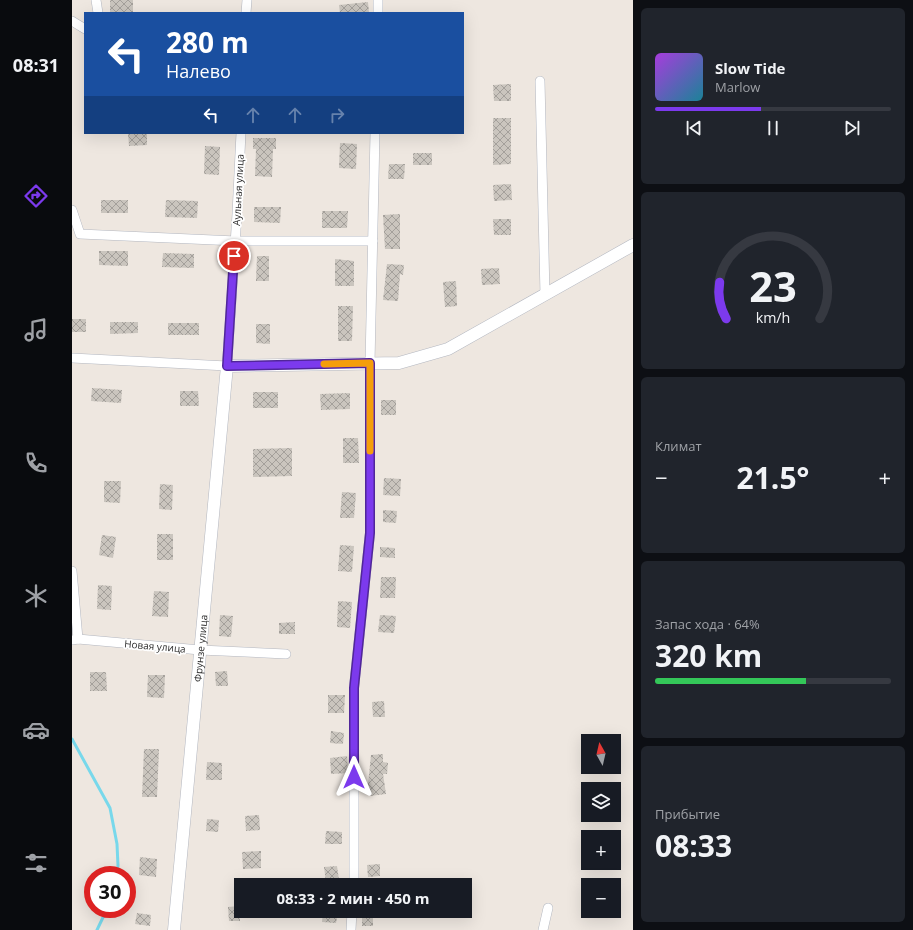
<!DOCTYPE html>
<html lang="ru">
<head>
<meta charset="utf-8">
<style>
  body { margin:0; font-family:"Open Sans",sans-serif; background:#20242c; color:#f1f3f6; height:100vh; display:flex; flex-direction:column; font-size:15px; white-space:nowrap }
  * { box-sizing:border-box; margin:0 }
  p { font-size:13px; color:#9ea1a6 }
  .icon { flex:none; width:22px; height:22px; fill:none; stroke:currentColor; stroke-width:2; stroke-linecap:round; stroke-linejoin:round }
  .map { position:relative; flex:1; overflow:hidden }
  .panel { display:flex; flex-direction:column; gap:8px; padding:8px; background:#0d0f14; width:280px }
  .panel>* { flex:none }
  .guide { position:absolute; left:12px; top:12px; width:380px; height:122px; border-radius:0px; box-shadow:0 4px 16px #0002; background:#1a4fa0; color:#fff; overflow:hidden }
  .needle { width:26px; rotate:352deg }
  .controls { position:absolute; left:509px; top:734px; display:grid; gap:8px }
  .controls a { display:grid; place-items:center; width:40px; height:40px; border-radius:0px; background:#171b24; box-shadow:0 4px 16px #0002; font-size:20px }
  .speed { position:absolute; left:12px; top:866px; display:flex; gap:8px; font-size:20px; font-weight:700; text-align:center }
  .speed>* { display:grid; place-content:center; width:52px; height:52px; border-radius:50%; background:#171b24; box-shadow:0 4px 16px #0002; line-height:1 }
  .speed .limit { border:6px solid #d22; background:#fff; color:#111 }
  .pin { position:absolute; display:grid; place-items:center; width:34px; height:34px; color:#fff; margin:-17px; border:2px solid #fff; border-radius:50%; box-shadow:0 1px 4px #0007 }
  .me { position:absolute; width:44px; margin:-22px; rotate:0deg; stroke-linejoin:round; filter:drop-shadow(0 0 3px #0008) }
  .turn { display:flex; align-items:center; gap:14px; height:84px; padding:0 16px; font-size:18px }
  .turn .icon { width:52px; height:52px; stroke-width:2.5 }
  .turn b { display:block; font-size:28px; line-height:34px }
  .lanes { display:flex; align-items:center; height:38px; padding:0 16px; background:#0003; justify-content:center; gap:20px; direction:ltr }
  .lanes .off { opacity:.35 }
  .big { font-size:30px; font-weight:700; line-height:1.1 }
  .panel .card { flex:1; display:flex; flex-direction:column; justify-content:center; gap:6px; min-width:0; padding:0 14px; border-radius:6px; background:#20242c }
  .panel .dial { align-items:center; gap:0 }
  .dial svg { height:104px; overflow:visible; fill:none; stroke:#363941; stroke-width:7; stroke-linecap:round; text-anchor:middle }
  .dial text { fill:#f1f3f6; stroke:none }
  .song { display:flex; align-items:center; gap:12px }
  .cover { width:48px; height:48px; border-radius:6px; background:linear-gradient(135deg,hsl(280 70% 55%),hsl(190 70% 35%)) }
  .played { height:4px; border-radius:2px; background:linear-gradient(90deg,#7c3aed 45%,#363941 45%) }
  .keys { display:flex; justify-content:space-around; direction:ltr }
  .heat { display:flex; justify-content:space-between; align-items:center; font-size:22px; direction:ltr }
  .charge { height:6px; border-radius:3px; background:linear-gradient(90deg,#34c759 64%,#363941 0) }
  .trip { position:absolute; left:162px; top:878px; width:238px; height:40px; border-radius:0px; background:#171b24; box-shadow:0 4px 16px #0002; font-weight:700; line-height:40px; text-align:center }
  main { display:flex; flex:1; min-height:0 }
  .dock { display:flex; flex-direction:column; width:72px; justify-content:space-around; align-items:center; background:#090b0e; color:#9ea1a6 }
  .dock .icon { width:28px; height:28px }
  .dock .on { color:#7c3aed }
  .dock b { font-size:18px; color:#f1f3f6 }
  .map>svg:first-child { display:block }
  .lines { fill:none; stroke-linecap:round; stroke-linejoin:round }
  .stream { stroke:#78d8eb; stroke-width:3 }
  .building { fill:url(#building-cross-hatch) }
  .street-casing { stroke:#b3b7c0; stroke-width:10 }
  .secondary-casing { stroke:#b3b7c0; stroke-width:13 }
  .street { stroke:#fff; stroke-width:9 }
  .secondary { stroke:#fff; stroke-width:12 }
  .route-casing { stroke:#51269a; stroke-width:10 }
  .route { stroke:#7c3aed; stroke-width:7 }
  .slow { stroke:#f59e0b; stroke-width:7 }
  .labels { text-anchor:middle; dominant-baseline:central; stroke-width:3.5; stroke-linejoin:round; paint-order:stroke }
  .street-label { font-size:10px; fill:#2d2d2d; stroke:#fff }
</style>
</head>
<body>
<main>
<nav class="dock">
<b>08:31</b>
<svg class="icon on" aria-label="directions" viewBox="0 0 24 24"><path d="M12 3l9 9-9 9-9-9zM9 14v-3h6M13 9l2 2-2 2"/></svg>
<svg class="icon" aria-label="music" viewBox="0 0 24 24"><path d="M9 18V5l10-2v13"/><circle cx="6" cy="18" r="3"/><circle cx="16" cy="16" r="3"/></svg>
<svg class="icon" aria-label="phone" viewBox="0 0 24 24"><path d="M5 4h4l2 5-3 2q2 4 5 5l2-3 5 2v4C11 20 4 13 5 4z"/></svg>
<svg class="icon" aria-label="climate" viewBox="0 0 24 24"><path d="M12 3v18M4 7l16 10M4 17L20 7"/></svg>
<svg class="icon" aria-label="car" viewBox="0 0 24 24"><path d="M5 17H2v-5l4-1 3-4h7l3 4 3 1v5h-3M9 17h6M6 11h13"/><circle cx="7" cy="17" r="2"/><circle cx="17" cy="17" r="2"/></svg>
<svg class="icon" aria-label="filters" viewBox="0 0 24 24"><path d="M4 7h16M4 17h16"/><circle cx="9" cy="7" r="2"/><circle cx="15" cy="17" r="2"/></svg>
</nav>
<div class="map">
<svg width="561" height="930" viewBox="0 0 561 930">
  <defs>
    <pattern id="building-cross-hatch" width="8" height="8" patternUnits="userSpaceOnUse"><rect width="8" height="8" fill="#cac5be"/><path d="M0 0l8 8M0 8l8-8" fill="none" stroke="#a4a09b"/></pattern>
  </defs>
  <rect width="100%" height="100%" fill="#eee7e0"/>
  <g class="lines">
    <g class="stream">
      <polyline points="0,739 38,808 45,844 46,866 44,875"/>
      <polyline points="25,930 35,909"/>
    </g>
  </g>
  <g class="building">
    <rect x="38" y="0" width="23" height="13"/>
    <polygon points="296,2 297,13 268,13 267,5"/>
    <polygon points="439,84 439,101 422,101 421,85"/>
    <polygon points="421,118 439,118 439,164 421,165"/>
    <polygon points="56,133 75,133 75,145 57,146"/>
    <polygon points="181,138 204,138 204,149 201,149 200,177 183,176 184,149 181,149"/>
    <polygon points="268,143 285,144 284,169 267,168"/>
    <polygon points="133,146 148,147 147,175 132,174"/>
    <rect x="341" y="153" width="19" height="12"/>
    <polygon points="317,164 333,164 332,179 316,179"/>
    <polygon points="439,184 440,200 422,201 421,185"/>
    <rect x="29" y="200" width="27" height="13"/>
    <polygon points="94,200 126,201 125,218 93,217"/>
    <polygon points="182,207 209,207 208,223 182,222"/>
    <polygon points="250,211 276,211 275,228 250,228"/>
    <polygon points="328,214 328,249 313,249 311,215"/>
    <polygon points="421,219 439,219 439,235 422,235"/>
    <polygon points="27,251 56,251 56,266 27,265"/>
    <polygon points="91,253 122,254 122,268 90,267"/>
    <polygon points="185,256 197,256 197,281 184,281"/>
    <polygon points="263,259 282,261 282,286 263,286"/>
    <polygon points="315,264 332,265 331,275 328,274 326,301 311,300"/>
    <polygon points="427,268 428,284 410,285 409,269"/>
    <polygon points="384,281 385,306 373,307 371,282"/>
    <polygon points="266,306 281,306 280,341 266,341"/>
    <rect x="0" y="319" width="14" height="13"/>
    <polygon points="38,322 66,322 66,333 38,334"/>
    <rect x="96" y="323" width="31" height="12"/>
    <polygon points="184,324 198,324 198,344 184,343"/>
    <polygon points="20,388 50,390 49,403 19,401"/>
    <polygon points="108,391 126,391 127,406 108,406"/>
    <rect x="181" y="392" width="25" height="16"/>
    <polygon points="278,393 278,409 249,410 248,394"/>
    <rect x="309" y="400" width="15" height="15"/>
    <polygon points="271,438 286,438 287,463 271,463"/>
    <polygon points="220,448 220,476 181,477 181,449"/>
    <polygon points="312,478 329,479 328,496 311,495"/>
    <polygon points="32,481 49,481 48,503 32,502"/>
    <polygon points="88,484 101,485 100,510 87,509"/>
    <polygon points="270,492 284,493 282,518 268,518"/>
    <polygon points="311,510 325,511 324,523 311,522"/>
    <rect x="85" y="534" width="16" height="26"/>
    <polygon points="30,535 44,537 41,558 27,555"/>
    <polygon points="268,545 282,546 280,572 266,571"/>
    <polygon points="308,547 323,548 323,558 308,557"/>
    <polygon points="309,577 324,577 323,598 308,598"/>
    <polygon points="26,585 40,586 39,610 25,609"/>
    <polygon points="82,591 97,592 96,617 80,616"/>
    <polygon points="266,601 280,602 278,628 265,627"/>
    <polygon points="148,615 161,616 159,637 147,636"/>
    <polygon points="308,615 324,616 322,633 306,632"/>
    <polygon points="223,622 223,634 207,634 207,623"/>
    <polygon points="155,671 156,686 144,686 143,672"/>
    <polygon points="18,672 34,672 35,691 18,691"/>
    <polygon points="76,675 93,675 92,698 75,697"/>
    <polygon points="256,695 273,695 272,713 256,713"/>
    <polygon points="312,701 313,717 301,717 300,702"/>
    <polygon points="259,731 272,733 271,744 258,743"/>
    <polygon points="72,749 87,749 85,797 70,797"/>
    <polygon points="311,754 311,762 316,763 315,774 311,774 314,794 298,796 296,784 299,755"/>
    <polygon points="275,756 276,773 259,774 258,758"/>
    <polygon points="135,762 150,763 150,780 134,780"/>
    <polygon points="187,815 188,830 174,831 173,816"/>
    <polygon points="135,819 147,820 146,832 134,831"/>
    <polygon points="254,831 270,832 270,844 253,844"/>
    <polygon points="189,851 189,868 171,869 170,852"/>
    <polygon points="68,857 85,859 84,877 67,875"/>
    <polygon points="308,864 308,876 296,877 295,865"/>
    <polygon points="265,866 267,880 254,882 252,867"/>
    <polygon points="167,906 168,921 157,921 156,907"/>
    <polygon points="251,911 266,911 264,923 250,922"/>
    <polygon points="65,913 79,915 78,926 63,924"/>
    <rect x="290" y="915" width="11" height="11"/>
  </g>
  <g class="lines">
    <defs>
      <g id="street">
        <polyline points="24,0 26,13"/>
        <polyline points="174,13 175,0"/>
        <polyline points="306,13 306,0"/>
        <polyline points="0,21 13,29"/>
        <polyline points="468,81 473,295"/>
        <polyline points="0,210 8,234 164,241 301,241"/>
        <polyline points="0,358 155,366 165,214 169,133"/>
        <polyline points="0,571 6,639"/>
        <polyline points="0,640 6,639 128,650 214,654"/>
        <polyline points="282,885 282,688 298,533 298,363 303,133"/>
        <polyline points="279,930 280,911"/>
        <polyline points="471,930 476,908"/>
      </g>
      <g id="secondary">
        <path id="s1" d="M102,930L155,366L327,363L376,349L561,245"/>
      </g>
    </defs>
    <use href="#street" class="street-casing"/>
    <use href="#secondary" class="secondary-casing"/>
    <use href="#street" class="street"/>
    <use href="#secondary" class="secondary"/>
  </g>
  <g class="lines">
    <defs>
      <polyline id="route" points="162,256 155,366 298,363 298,533 282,688 282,777"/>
    </defs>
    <use href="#route" class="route-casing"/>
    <use href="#route" class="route"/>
    <polyline class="slow" points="252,364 298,363 298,451"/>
  </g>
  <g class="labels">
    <g class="street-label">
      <text transform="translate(166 190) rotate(-87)">Аульная улица</text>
      <text transform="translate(83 646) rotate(5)">Новая улица</text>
      <text stroke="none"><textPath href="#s1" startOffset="283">Фрунзе улица</textPath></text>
    </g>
  </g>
</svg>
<div class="controls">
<a><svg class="needle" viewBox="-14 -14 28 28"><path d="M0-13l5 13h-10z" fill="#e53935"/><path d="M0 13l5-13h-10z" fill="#9ea1a6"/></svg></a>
<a><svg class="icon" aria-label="layers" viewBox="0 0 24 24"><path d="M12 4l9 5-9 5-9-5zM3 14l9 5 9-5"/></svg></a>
<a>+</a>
<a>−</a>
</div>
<div class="speed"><div class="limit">30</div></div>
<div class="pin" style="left:162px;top:256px;background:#d93025"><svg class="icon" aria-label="arrive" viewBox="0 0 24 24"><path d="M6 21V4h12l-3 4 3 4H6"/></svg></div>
<svg class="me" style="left:282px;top:777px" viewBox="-20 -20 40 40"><path d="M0-17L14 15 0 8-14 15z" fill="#7c3aed" stroke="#fff" stroke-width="4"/></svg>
<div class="trip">08:33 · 2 мин · 450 m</div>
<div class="guide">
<div class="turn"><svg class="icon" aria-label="left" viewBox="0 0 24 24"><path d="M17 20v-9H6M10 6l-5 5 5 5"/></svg><div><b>280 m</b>Налево</div></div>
<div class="lanes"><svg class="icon" aria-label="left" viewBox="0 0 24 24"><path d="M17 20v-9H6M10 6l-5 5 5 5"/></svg><svg class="icon off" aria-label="ahead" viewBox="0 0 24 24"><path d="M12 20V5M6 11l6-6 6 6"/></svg><svg class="icon off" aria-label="ahead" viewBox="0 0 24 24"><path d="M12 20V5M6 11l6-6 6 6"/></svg><svg class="icon off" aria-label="right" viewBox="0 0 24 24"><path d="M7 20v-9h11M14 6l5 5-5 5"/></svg></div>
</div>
</div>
<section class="panel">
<div class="card">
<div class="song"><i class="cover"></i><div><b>Slow Tide</b><p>Marlow</p></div></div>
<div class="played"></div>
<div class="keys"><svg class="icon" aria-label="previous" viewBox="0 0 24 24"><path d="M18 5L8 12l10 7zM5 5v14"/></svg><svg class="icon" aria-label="pause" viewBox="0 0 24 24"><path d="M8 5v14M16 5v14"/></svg><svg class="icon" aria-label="next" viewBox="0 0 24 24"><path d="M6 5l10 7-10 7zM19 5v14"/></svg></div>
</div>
<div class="card dial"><svg viewBox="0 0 100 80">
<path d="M14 69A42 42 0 1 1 86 69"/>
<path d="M14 69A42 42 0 0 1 9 41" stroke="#7c3aed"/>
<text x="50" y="56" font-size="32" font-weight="700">23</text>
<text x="50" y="72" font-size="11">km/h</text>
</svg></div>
<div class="card"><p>Климат</p>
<div class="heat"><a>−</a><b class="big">21.5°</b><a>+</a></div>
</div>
<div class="card"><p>Запас хода · 64%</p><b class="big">320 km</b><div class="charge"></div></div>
<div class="card"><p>Прибытие</p><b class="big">08:33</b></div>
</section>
</main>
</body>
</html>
